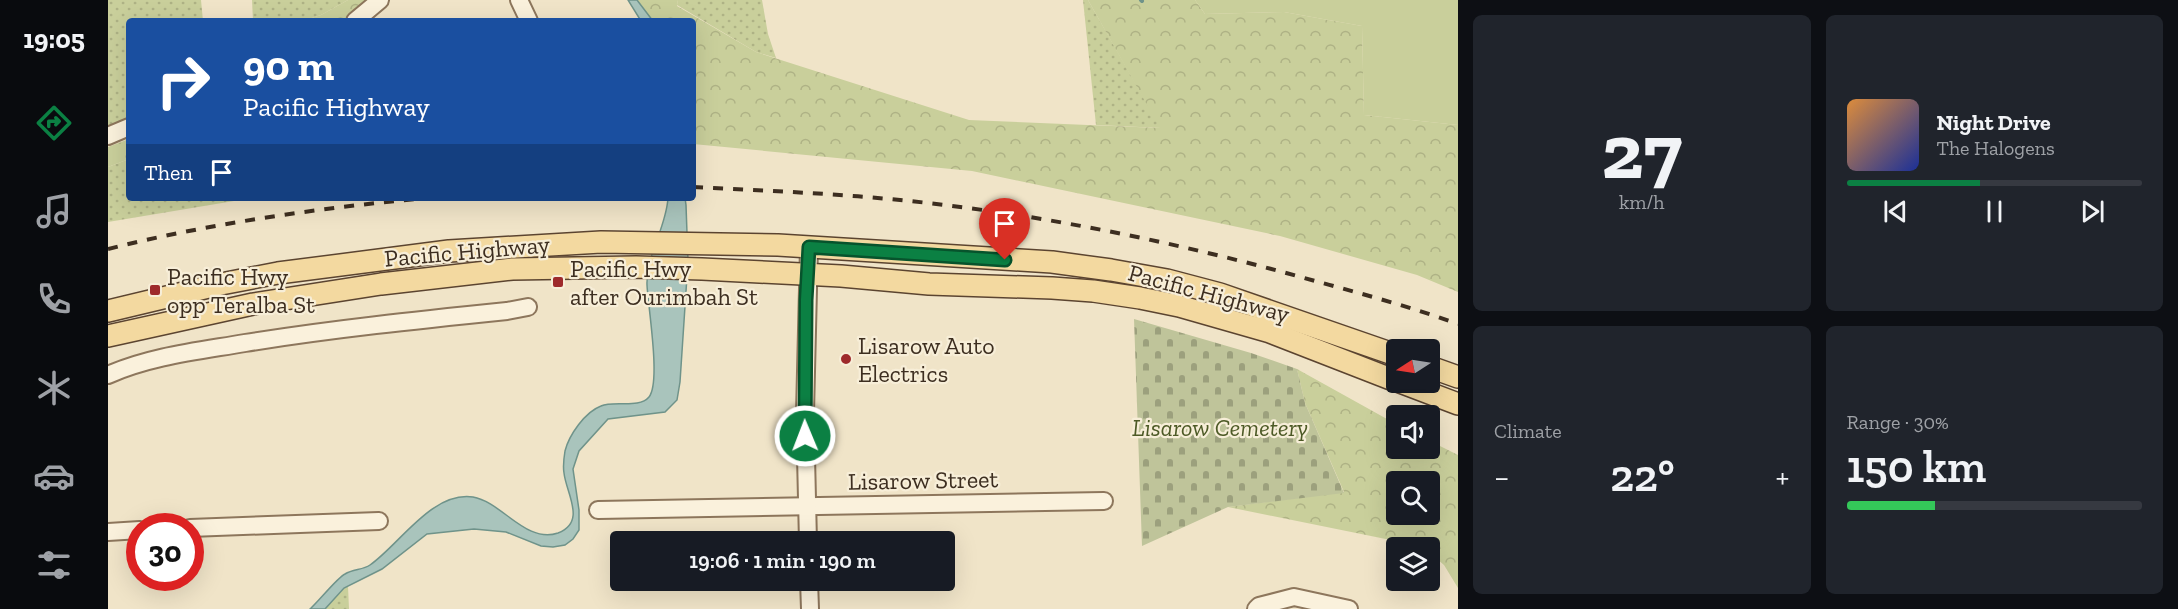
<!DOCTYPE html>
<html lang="en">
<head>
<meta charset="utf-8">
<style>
  body { margin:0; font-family:"Zilla Slab",serif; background:#20242c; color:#f1f3f6; height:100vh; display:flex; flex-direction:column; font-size:22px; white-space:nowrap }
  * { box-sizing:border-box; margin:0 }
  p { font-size:20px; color:#9ea1a6 }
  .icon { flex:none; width:33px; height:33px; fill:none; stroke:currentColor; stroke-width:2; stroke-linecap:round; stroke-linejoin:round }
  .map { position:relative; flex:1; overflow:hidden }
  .drawer { display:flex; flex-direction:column; gap:15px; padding:15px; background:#0d0f14; width:720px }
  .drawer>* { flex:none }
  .banner { position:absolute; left:18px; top:18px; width:570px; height:183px; border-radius:6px; box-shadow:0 6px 24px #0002; background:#1a4fa0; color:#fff; overflow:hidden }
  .needle { width:39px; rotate:258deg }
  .tools { position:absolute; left:1278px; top:339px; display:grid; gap:12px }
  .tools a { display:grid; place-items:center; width:54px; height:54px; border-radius:6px; background:#171b24; box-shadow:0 6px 24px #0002; font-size:30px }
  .speed { position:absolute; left:18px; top:513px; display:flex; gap:12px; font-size:30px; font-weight:700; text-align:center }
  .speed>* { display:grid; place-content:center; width:78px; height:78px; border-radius:50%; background:#171b24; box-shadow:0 6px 24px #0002; line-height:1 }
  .speed .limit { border:9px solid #d22; background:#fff; color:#111 }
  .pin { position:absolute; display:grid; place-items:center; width:51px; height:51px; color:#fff; margin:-62px -26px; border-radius:50% 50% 50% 0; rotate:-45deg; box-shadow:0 0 6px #0007 }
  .pin .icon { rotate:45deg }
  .me { position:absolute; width:66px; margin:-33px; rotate:359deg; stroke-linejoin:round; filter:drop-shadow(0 0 4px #0008) }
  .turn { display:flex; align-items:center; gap:21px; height:126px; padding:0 18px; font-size:27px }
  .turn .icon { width:78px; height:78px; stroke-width:2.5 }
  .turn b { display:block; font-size:42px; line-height:51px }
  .then { display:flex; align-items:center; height:57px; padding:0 18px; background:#0003; gap:12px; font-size:22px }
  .big { font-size:45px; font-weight:600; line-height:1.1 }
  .drawer .widget { flex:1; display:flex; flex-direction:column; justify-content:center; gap:9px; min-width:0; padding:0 21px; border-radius:9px; background:#20242c }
  .drawer .dial { align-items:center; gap:0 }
  .dial b { font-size:78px; line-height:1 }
  .song { display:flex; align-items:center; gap:18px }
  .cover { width:72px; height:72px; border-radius:9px; background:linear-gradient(135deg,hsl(30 70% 55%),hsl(230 70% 35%)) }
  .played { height:6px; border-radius:3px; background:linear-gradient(90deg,#0b8043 45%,#363941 45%) }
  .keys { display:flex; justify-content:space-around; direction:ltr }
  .heat { display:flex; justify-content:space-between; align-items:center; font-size:33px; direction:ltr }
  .charge { height:9px; border-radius:4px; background:linear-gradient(90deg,#34c759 30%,#363941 0) }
  .drawer .tiles { flex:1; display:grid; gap:15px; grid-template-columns:repeat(2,1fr) }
  .trip { position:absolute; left:502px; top:531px; width:345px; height:60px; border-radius:6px; background:#171b24; box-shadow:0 6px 24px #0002; font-weight:600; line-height:60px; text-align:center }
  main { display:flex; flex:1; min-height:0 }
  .tabs { display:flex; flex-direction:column; width:108px; justify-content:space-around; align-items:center; background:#090b0e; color:#9ea1a6 }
  .tabs .icon { width:42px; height:42px }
  .tabs .selected { color:#0b8043 }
  .tabs b { font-size:27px; color:#f1f3f6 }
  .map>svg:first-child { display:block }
  .grass { fill:url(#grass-dots) }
  .forest { fill:url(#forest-crowns); fill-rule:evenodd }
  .cemetery { fill:url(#cemetery-stones) }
  .park { fill:#c9cf9b }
  .water { fill:#a9c4bc; stroke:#6f938a; stroke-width:1.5 }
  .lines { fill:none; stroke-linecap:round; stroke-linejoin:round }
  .stream { stroke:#6f938a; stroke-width:4 }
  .minor-casing { stroke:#8d765c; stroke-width:20 }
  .major-casing { stroke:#5b4430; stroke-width:24 }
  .minor { stroke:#faf1dc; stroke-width:16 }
  .major { stroke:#f3d9a0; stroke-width:21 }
  .rail { stroke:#3d2e20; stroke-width:4; stroke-dasharray:10 10; stroke-linecap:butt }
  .route-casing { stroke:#07532c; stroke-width:15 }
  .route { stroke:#0b8043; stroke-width:10 }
  .poi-dot { fill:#9e2a2b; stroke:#f7eed8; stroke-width:2 }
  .labels { text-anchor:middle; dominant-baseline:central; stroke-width:4.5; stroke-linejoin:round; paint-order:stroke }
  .street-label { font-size:24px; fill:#3d2e20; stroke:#f7eed8 }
  .poi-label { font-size:24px; fill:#3d2e20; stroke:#f7eed8; text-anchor:start }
  .park-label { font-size:24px; font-style:italic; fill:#4d5a26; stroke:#f7eed8 }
</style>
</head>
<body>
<main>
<nav class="tabs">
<b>19:05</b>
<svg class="icon selected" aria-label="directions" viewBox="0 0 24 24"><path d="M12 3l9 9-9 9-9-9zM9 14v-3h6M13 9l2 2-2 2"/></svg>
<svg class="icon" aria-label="music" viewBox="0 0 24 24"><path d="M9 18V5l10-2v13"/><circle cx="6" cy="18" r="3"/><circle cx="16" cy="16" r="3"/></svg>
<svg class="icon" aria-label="phone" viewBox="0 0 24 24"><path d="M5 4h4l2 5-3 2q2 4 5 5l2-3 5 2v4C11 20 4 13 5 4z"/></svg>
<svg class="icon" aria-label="climate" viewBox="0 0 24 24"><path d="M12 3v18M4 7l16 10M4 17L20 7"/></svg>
<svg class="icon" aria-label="car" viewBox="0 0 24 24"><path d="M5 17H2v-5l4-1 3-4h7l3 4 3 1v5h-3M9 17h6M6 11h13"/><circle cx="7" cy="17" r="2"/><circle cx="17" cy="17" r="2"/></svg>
<svg class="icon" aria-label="filters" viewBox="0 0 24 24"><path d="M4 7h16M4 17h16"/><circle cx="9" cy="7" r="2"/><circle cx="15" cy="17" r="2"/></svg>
</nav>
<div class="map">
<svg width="1350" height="609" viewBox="0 0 1350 609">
  <defs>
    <pattern id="grass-dots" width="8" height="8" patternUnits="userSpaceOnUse" patternTransform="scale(1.5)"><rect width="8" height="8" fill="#c9cf9b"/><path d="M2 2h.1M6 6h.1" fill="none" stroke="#aeb285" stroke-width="1.8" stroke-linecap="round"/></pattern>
    <pattern id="forest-crowns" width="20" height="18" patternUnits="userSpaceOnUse" patternTransform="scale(1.5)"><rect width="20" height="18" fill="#c9cf9b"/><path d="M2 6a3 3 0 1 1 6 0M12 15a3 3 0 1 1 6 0" fill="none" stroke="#aeb285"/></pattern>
    <pattern id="cemetery-stones" width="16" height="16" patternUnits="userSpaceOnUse" patternTransform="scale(1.5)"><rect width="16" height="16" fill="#bfc49a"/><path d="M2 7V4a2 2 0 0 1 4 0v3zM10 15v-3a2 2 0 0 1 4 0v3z" fill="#9ca07d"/></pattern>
  </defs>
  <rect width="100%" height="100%" fill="#f0e4c8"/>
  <g class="grass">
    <polygon points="0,0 93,0 95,21 21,21 21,119 0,127"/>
    <polygon points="144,0 240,0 213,15 194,21 145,21"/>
    <polygon points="570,0 654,0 660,34 668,58 648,52 569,5"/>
    <polygon points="975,0 980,0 1053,128 988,125"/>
    <polygon points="21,159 21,198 144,198 0,222 0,167"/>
    <polygon points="240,586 241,609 217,609 236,588"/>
  </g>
  <g class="forest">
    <polygon points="240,0 263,0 237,21 194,21 213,15"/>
    <polygon points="529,0 570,0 569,6 648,52 861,120 1052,128 980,0 1087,0 1097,14 1176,12 1254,26 1256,115 1350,125 1350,292 1309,275 1172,236 864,171 585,144 585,21 545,21"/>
    <polygon points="21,139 21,159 0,167 0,147"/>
    <path d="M1189,369L1288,424V448H1322V441L1350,455V588L1336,565L1322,553V548L1120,507L1236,492L1197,403ZM1288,482H1322V514H1288Z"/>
  </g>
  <polygon class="cemetery" points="1026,319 1143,353 1189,369 1197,403 1236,493 1120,507 1034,546"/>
  <polygon class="park" points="1087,0 1350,0 1350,125 1256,115 1254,26 1176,12 1097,14"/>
  <g class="water">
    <polygon points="520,0 529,0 545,21 533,21"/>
    <path d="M560,198H577L578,205L580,261L572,382L569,400L557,412L500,419L471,451L465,469L471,510V530L465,539L457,545L445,547L433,546L398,532L366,529L319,534L274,569L236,588L217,609H202C210,602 230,577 237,574C245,569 255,570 262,565C292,544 324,491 365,497C394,502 418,544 450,533C479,522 458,493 456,473C455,467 456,457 457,451C461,435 477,412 493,406C506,400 531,409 541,397C553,382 540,307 539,285C538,254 558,229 560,198Z"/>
  </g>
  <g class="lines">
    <polyline class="stream" points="1033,0 1034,1"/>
    <defs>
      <g id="minor">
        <polyline points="411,0 421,21"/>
        <polyline points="247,21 272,0"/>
        <polyline points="0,136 21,127"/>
        <path d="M0,375C43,356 91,351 137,343C224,329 311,320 399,311L420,307"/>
        <polyline points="490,510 996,501"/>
        <polyline points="82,528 271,521"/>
        <polyline points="0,532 32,530"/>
        <polyline points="700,542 697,413 701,247"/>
        <polyline points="701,580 702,609"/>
        <polyline points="1148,609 1151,606 1186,597 1241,609"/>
      </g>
      <g id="major">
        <polyline points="0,311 113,284 170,273 341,251 493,242 670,245 944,262 1003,270 1059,280 1112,294 1288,355"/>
        <polyline points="0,336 145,304 273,284 404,269 528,267 594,269 733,276 821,284 944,288 985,291 1032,298 1071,306 1162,332 1288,381"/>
        <polyline points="1322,367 1350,377"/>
        <polyline points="1292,382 1350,404"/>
      </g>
    </defs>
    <use href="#minor" class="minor-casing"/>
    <use href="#major" class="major-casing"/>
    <use href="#minor" class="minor"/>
    <use href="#major" class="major"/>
    <g class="rail">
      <path d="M585,187C664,191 742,194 820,203C951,218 1080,245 1207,281C1255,294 1303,307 1350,324"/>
      <path d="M0,249C104,223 212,208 318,198"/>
    </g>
  </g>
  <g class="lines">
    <defs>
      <polyline id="route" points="697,436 698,300 701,247 897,260"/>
    </defs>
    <use href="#route" class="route-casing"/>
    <use href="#route" class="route"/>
  </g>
  <g class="poi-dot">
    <rect x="444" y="276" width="12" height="12" rx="3"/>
    <rect x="41" y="284" width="12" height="12" rx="3"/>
    <circle cx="738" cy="359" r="6"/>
  </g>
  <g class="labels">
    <g class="street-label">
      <text transform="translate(359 251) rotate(-5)">Pacific Highway</text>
      <text transform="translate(1101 293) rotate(15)">Pacific Highway</text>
      <text transform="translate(815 480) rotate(-1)">Lisarow Street</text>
    </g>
    <g class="poi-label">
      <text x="462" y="268">Pacific Hwy<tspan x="462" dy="28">after Ourimbah St</tspan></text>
      <text x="59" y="276">Pacific Hwy<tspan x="59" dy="28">opp Teralba St</tspan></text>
      <text x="750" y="345">Lisarow Auto<tspan x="750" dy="28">Electrics</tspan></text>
    </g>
    <g class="park-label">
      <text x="1112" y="427">Lisarow Cemetery</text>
    </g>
  </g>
</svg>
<div class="tools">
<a><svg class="needle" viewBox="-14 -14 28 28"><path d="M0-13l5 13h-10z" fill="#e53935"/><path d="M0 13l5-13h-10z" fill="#9ea1a6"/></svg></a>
<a><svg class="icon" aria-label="sound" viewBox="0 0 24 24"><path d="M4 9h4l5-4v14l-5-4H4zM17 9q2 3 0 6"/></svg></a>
<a><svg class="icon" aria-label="search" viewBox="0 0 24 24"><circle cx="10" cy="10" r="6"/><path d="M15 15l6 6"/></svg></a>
<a><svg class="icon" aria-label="layers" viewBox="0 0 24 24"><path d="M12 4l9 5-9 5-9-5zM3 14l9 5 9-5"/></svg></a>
</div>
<div class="speed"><div class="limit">30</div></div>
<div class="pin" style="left:897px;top:260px;background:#d93025"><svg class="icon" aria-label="arrive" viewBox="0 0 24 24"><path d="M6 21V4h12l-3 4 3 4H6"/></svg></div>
<svg class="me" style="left:697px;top:436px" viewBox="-20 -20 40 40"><circle r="17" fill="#0b8043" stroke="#fff" stroke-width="3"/><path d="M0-11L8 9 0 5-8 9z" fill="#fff"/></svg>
<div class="trip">19:06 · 1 min · 190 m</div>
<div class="banner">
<div class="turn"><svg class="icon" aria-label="right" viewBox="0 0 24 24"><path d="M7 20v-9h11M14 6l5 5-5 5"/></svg><div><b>90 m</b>Pacific Highway</div></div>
<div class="then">Then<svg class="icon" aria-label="arrive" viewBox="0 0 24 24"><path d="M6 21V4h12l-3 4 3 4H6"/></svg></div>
</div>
</div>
<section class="drawer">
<div class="tiles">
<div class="widget dial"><b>27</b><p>km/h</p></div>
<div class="widget">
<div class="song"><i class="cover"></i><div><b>Night Drive</b><p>The Halogens</p></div></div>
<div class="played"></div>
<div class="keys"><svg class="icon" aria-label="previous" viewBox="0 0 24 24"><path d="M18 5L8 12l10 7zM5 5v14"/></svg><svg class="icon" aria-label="pause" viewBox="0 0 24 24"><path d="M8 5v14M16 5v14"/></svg><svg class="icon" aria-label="next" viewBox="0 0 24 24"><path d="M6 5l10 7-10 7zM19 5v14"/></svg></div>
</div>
<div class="widget"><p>Climate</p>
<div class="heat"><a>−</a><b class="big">22°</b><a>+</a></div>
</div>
<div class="widget"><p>Range · 30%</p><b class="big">150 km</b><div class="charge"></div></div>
</div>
</section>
</main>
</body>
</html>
